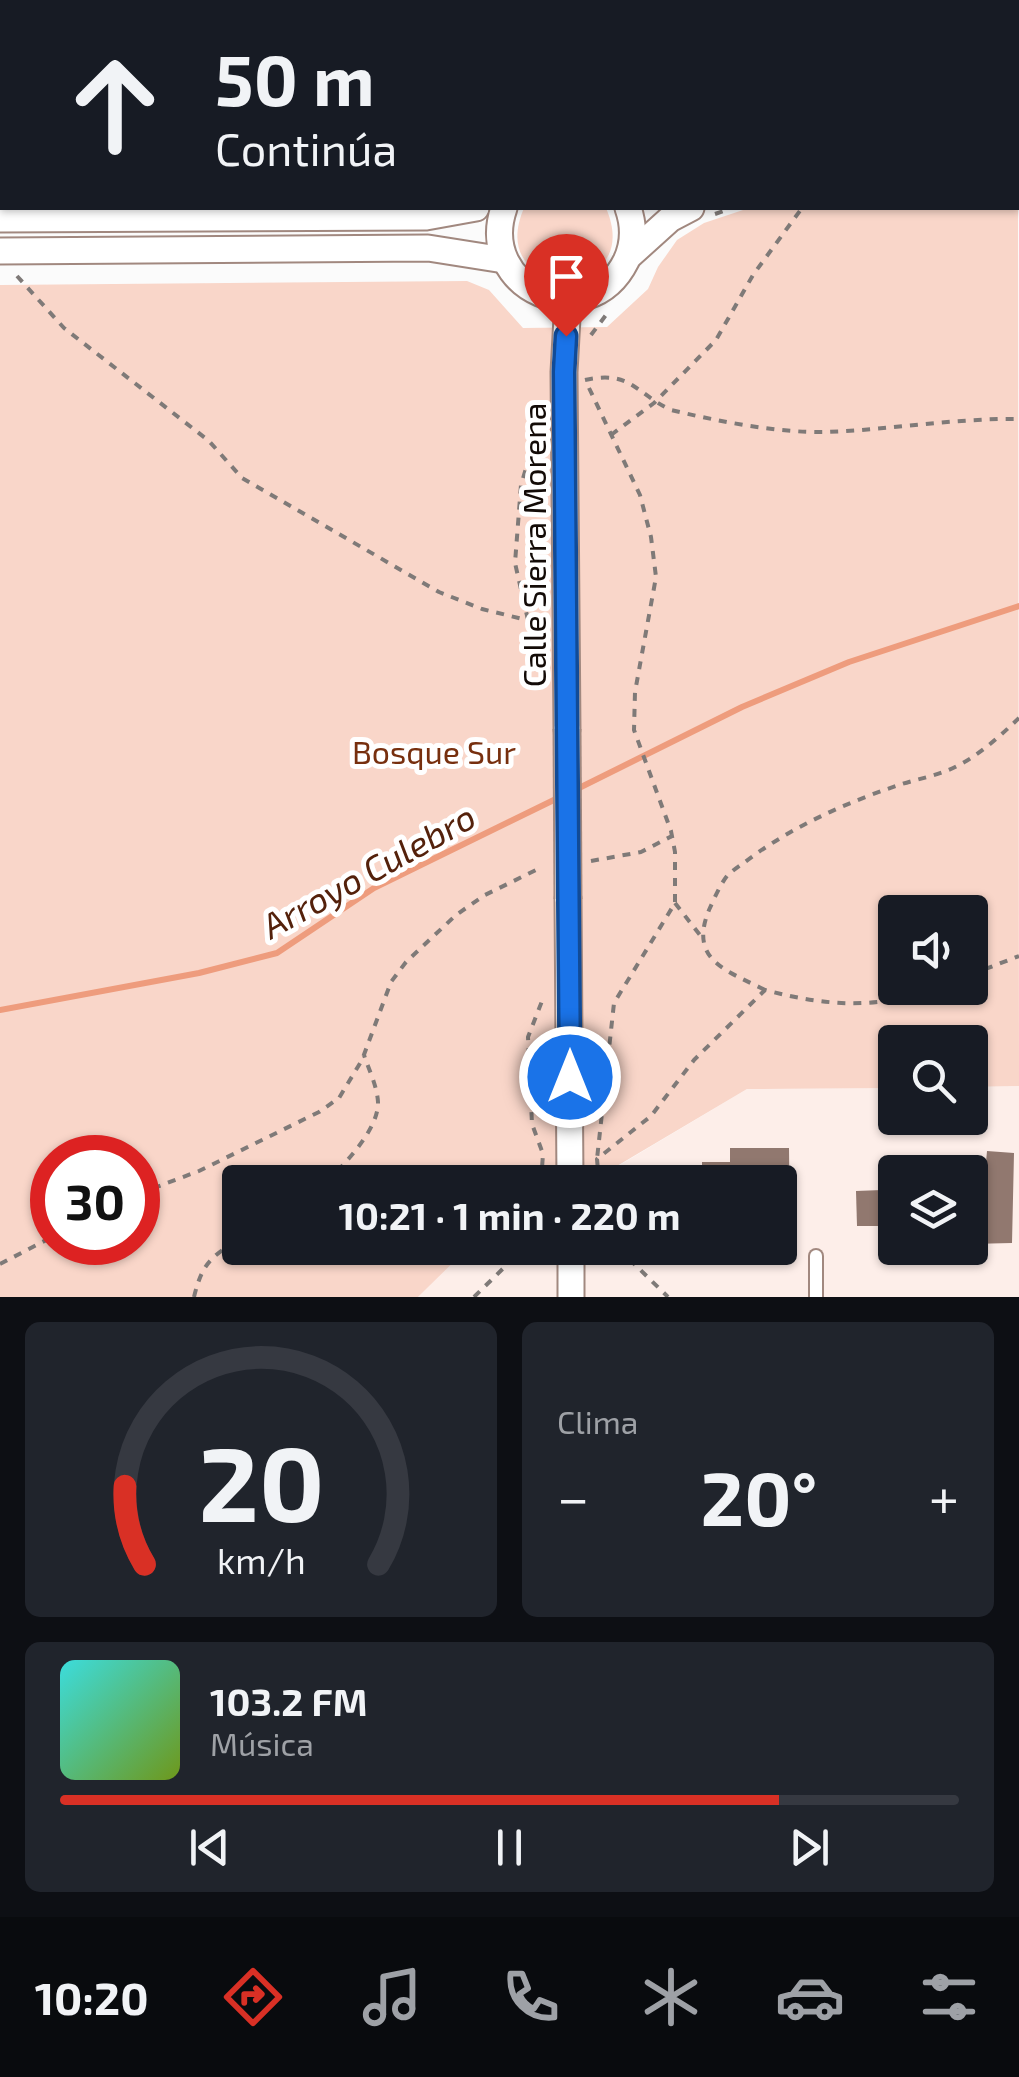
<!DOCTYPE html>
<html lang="es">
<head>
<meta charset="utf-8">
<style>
  body { margin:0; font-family:"Exo 2",sans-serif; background:#20242c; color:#f1f3f6; height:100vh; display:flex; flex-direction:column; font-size:38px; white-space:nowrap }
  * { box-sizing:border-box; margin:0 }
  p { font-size:32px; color:#9ea1a6 }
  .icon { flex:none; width:55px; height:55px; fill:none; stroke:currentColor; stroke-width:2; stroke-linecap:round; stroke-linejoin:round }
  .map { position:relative; height:1297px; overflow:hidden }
  .sheet { display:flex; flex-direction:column; gap:25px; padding:25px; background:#0d0f14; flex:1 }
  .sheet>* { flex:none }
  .banner { position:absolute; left:0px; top:0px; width:1020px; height:210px; box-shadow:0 2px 8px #0004; background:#171b24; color:#f1f3f6; overflow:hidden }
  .fabs { position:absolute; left:878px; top:895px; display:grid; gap:20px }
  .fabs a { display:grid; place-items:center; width:110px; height:110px; border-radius:10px; background:#171b24; box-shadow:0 2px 8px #0004; font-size:50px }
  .speed { position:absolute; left:30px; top:1135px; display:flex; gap:20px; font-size:50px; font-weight:700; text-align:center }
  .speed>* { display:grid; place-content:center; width:130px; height:130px; border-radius:50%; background:#171b24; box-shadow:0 2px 8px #0004; line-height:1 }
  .speed .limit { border:15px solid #d22; background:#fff; color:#111 }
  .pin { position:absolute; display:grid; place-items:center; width:85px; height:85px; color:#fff; margin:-102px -42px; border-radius:50% 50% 50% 0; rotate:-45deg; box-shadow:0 0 10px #0007 }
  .pin .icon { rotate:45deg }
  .me { position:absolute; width:110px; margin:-55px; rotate:0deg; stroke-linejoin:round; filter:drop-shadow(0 0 8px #0008) }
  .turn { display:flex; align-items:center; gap:35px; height:210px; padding:0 50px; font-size:45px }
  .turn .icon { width:130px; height:130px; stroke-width:2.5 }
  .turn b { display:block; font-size:70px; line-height:85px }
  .big { font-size:75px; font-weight:700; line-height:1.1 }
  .sheet .tile { flex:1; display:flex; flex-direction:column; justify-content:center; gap:15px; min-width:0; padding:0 35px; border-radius:15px; background:#20242c }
  .sheet .dial { align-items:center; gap:0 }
  .dial svg { height:260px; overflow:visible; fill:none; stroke:#363941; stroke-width:7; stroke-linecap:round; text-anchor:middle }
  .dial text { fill:#f1f3f6; stroke:none }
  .song { display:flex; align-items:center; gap:30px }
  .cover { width:120px; height:120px; border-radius:15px; background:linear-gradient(135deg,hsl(180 70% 55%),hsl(80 70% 35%)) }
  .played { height:10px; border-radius:5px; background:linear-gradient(90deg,#d93025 80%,#363941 80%) }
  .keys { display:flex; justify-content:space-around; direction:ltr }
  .heat { display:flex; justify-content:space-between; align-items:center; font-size:55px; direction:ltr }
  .sheet .tiles { flex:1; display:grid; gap:25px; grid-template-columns:1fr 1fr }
  .tile:last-child { grid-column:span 2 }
  .trip { position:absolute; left:222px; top:1165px; width:575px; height:100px; border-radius:10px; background:#171b24; box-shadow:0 2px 8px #0004; font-weight:700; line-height:100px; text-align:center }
  .menu { display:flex; height:160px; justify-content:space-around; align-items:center; background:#090b0e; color:#9ea1a6 }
  .menu .icon { width:70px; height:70px }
  .menu .active { color:#d93025 }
  .menu b { font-size:45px; color:#f1f3f6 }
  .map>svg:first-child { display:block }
  .built { fill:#fdeee9; fill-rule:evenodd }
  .green { fill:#f9d6c9; fill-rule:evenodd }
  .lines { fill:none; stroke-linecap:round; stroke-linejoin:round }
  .stream { stroke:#ee9c7d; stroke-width:6 }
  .building { fill:#91786f }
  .lane-casing { stroke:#a1887f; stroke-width:16 }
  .street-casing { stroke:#a1887f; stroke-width:29 }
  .path { stroke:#7f7a78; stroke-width:4; stroke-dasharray:8 8; stroke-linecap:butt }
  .lane { stroke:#fff; stroke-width:12 }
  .street { stroke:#fff; stroke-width:25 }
  .street-bridge-casing { stroke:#a1887f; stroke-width:29; stroke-linecap:butt }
  .street-bridge { stroke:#fff; stroke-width:25 }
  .route-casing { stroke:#114b97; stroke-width:25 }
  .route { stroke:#1a73e8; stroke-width:18 }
  .labels { text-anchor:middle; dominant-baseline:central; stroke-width:10; stroke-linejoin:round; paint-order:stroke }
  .street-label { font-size:32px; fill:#130b07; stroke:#fff }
  .park-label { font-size:32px; fill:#772f0e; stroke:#fff }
  .water-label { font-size:35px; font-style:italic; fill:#54210b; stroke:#fff }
</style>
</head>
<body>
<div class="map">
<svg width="1019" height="1297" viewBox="0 0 1019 1297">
  <rect width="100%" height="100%" fill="#fbfbfb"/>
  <g class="built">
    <polygon points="0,0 1019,0 1019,166 1018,2 2,2 2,194 0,194"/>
    <path d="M1019,1086V1297H418L468,1248H780V1182H527L618,1166L747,1089L895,1088V1118H970V1087ZM895,1172H970V1248H895Z"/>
  </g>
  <g class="green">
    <path d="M1018,203L1019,1086L970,1087V1042H895V1088L747,1089L617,1166L527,1182H240V1248H468L418,1297H0V285L467,281L489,290L523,328L607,327L648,289L658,267L677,240L704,223L749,208H1018ZM895,912H970V988H895ZM52,1158H138V1242H52Z"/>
    <path d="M524,208H606C647,303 483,302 524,208Z"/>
  </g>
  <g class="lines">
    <g class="stream">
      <polyline points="573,791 742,707 849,662 1019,606"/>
      <polyline points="0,1010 199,973 277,953 374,888 562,796"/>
    </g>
  </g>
  <g class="building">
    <polygon points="730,1148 789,1148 790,1238 780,1238 780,1182 702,1182 702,1162 730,1162"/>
    <polygon points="987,1151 1014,1153 1012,1243 970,1244 970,1174 985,1174"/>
    <polygon points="882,1190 882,1226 857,1226 856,1191"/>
  </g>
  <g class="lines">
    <defs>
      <polyline id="lane" points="816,1256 816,1297"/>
      <g id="street">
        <polyline points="535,0 535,2"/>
        <polyline points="590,0 590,2"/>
        <polyline points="1018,180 1019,180"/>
        <path d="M504,208C476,289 588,337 626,261C634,244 634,225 628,208"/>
        <polyline points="0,219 426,217 476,208"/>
        <polyline points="0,251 428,248 504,260"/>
        <polyline points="629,256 670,219 691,208"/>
        <polyline points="567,729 564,372 568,300"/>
        <polyline points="568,899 570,1182"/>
        <polyline points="571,1248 571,1297"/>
      </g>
    </defs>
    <use href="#lane" class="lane-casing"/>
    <use href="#street" class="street-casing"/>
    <g class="path">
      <polyline points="0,192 2,192"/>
      <polyline points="715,214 724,211 723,208"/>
      <polyline points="17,276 64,328 209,441 242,478 439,592 482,609 543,624"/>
      <polyline points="591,335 606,315"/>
      <path d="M585,380C631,370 635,393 671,410C717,421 777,433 825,432C890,430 954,418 1019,419"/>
      <polyline points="589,388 640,495 651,537 656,577 635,692 634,730 671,831 675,852 675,903 614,1003 597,1159"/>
      <polyline points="611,435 654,403 716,340 753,275 802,208"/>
      <polyline points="528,620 515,563 521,485 539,425"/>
      <polyline points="591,861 641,852 672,836"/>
      <polyline points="675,903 703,939"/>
      <polyline points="970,975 1019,956"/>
      <path d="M765,990C728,971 688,961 709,910C714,899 720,885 727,876C732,871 739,866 745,862C791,827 847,802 902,784C921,778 941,775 959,765C982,753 1001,735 1019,718"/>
      <path d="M326,1182C344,1165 379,1129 378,1102C377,1086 369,1070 364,1055"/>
      <polyline points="541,1182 543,1154 532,1124 528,1037 544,996"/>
      <path d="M599,1182L597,1159L651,1116L694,1060L765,990C826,1006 876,1010 937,988"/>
      <polyline points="138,1194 199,1171 319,1112 339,1098 362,1060 391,982 406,962 456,915 485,895 536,870 543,869"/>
      <polyline points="618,1248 668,1297"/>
      <polyline points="0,1264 52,1237"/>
      <path d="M194,1297C202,1264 211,1256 240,1239"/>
      <polyline points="474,1297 524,1248"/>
    </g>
    <use href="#lane" class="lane"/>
    <use href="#street" class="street"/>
    <defs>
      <polyline id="street-bridge" points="567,729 568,899"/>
    </defs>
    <use href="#street-bridge" class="street-bridge-casing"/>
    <use href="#street-bridge" class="street-bridge"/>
  </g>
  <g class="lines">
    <defs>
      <polyline id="route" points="566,336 564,372 570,1077"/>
    </defs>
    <use href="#route" class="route-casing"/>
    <use href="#route" class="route"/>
  </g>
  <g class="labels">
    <g class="street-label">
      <text transform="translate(533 545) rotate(-90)">Calle Sierra Morena</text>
    </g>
    <g class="park-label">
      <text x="434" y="751">Bosque Sur</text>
    </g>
    <g class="water-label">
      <text transform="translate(368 870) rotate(-29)">Arroyo Culebro</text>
    </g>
  </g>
</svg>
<div class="fabs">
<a><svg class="icon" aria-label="sound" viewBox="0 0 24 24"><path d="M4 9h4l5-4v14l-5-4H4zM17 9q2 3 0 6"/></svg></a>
<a><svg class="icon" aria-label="search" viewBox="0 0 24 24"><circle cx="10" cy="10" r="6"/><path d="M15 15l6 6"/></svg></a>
<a><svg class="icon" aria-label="layers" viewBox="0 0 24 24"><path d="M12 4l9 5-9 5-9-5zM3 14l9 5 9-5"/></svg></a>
</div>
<div class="speed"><div class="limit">30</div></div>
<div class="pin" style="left:566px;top:336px;background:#d93025"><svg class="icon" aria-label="arrive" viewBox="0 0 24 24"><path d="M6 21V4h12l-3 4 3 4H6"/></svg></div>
<svg class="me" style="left:570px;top:1077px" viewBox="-20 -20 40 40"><circle r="17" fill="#1a73e8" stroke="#fff" stroke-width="3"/><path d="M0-11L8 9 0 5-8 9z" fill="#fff"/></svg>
<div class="trip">10:21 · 1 min · 220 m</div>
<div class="banner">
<div class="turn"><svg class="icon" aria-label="ahead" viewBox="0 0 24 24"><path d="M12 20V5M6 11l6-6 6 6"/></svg><div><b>50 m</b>Continúa</div></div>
</div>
</div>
<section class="sheet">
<div class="tiles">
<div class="tile dial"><svg viewBox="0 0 100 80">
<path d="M14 69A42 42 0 1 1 86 69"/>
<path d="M14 69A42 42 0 0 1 8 45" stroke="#d93025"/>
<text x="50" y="56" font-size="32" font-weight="700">20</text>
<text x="50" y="72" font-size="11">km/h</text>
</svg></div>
<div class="tile"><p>Clima</p>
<div class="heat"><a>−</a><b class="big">20°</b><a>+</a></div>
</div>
<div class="tile">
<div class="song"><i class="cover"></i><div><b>103.2 FM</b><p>Música</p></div></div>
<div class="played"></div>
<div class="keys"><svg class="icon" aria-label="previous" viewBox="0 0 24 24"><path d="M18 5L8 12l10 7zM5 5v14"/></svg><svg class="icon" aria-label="pause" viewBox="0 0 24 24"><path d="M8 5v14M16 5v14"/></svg><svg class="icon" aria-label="next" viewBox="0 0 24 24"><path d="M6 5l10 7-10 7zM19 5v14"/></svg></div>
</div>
</div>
</section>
<nav class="menu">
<b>10:20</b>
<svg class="icon active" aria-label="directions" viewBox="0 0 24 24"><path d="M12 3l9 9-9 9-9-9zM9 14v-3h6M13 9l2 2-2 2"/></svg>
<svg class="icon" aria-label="music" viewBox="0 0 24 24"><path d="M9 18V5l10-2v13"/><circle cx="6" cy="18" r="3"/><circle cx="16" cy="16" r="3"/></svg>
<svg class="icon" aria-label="phone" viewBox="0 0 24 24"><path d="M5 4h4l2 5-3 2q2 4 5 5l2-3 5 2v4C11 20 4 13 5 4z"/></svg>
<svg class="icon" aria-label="climate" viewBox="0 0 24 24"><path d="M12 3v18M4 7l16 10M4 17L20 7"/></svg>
<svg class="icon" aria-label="car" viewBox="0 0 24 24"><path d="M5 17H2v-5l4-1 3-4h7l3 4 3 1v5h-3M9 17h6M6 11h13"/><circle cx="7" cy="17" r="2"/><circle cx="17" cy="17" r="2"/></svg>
<svg class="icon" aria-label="filters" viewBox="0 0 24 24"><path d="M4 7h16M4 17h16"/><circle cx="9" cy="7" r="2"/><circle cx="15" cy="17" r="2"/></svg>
</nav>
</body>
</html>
